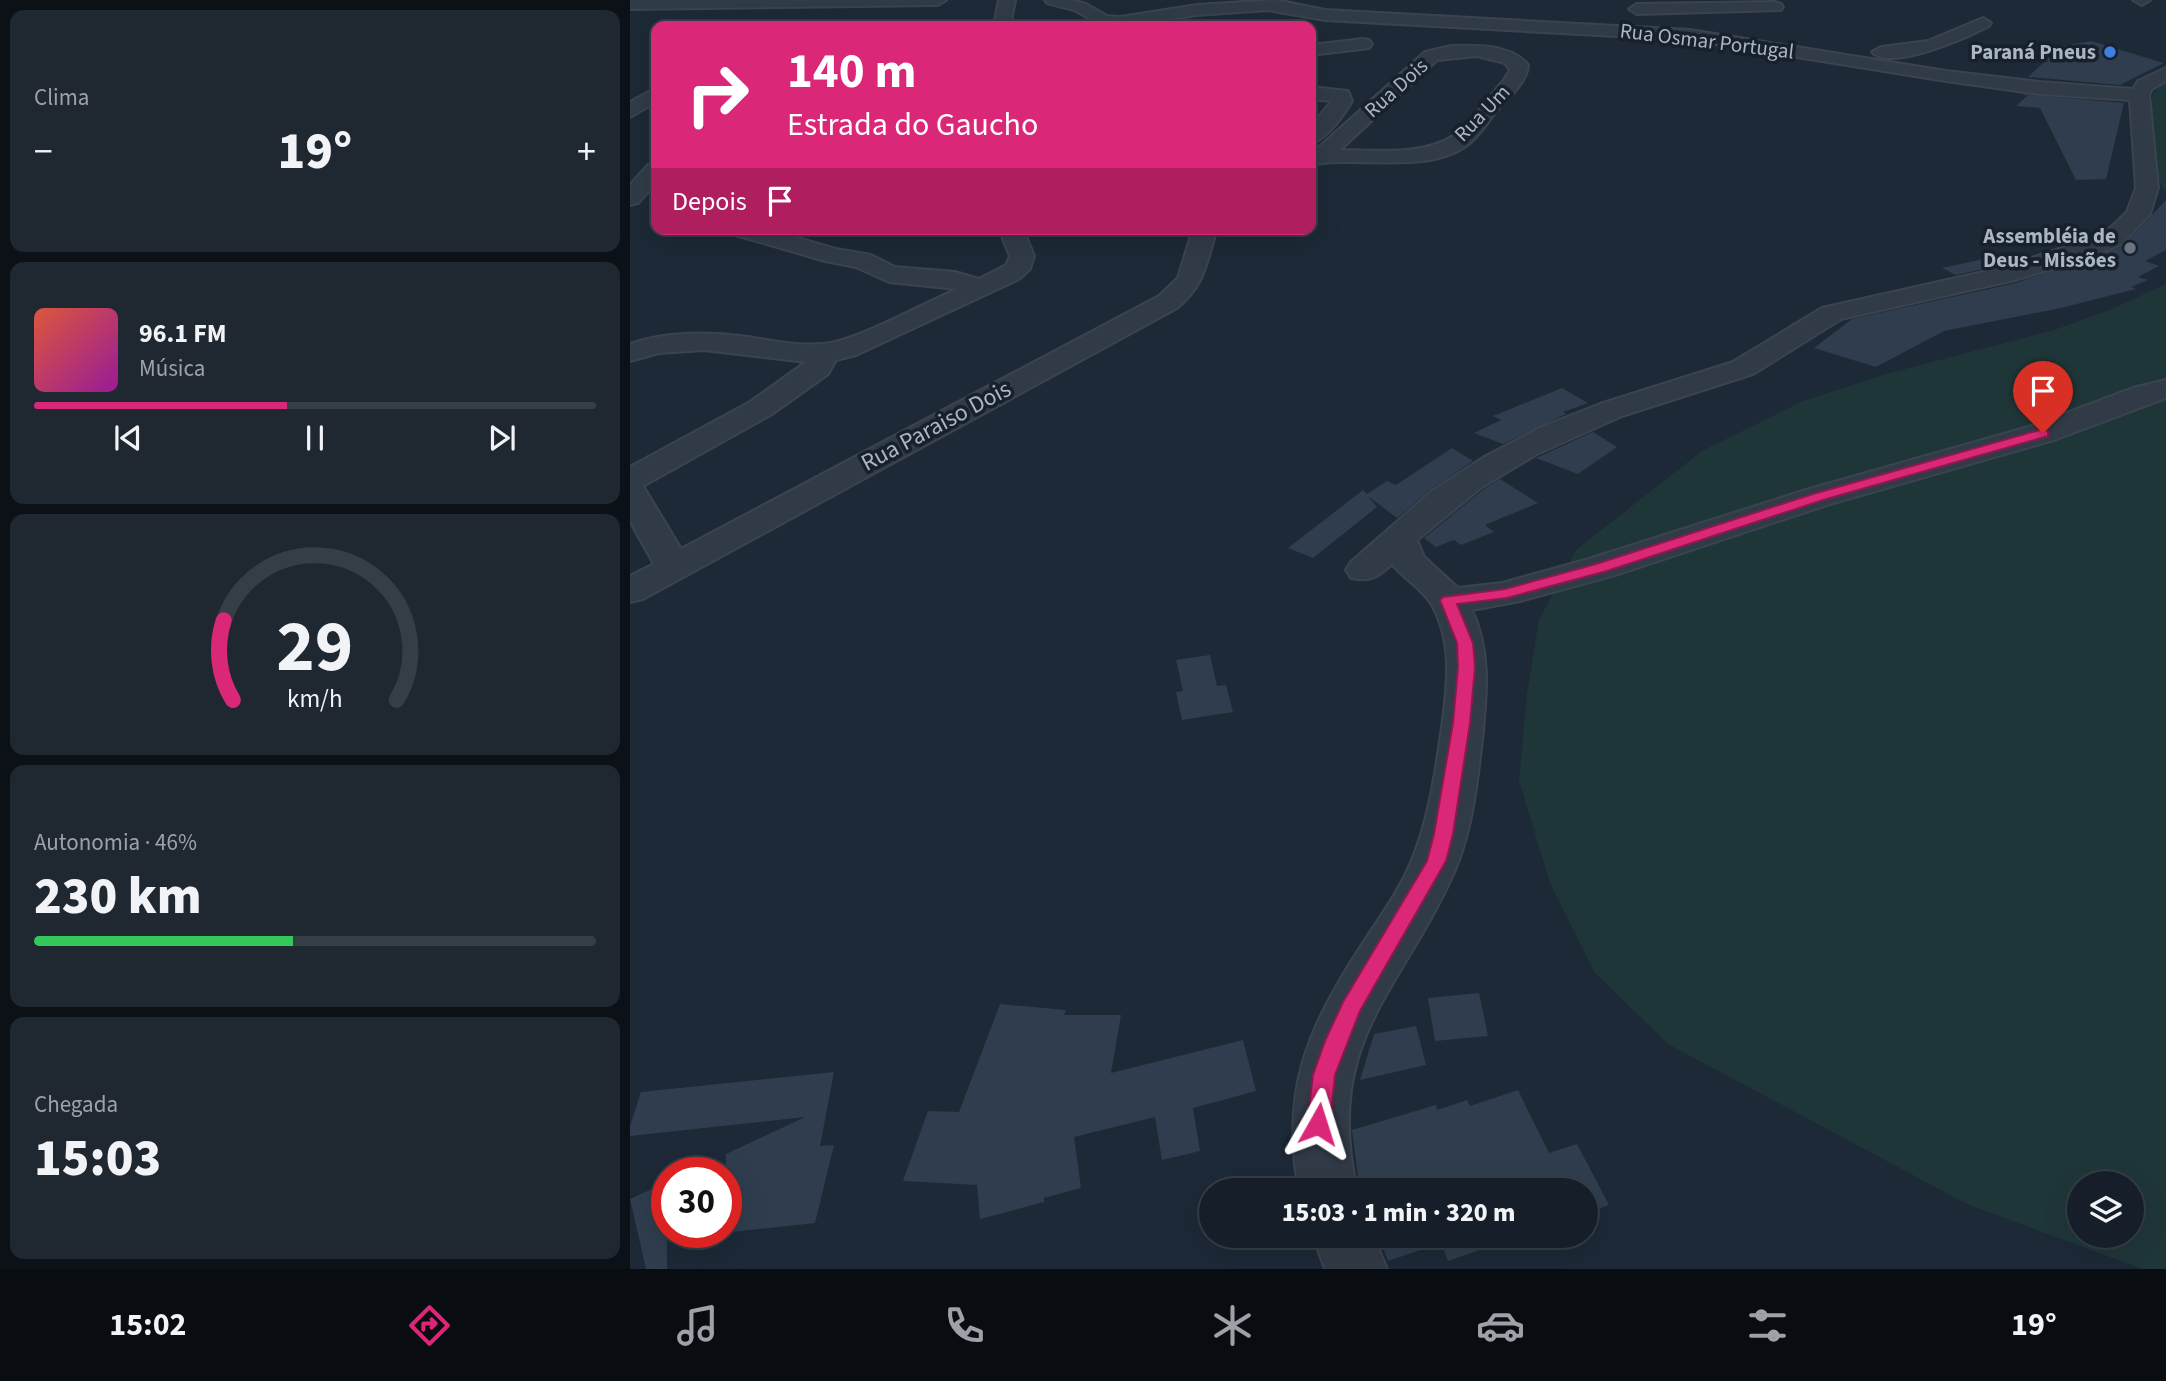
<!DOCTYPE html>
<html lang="pt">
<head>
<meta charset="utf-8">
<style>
  body { margin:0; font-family:"Source Sans 3",sans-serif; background:#1f2731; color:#f1f3f6; height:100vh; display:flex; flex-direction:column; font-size:26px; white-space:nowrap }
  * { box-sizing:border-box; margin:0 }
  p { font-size:23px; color:#9ea2a8 }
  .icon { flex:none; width:38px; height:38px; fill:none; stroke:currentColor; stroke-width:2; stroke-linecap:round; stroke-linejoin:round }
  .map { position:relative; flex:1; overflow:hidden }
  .side { display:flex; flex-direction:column; gap:10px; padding:10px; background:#0c1117; width:630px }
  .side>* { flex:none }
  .top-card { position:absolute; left:21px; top:21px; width:665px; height:214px; border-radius:14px; box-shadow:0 7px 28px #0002,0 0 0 2px #353d46; background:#db2777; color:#fff; overflow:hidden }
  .fabs { position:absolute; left:1437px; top:1171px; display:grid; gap:14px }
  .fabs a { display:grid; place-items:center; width:77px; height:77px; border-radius:50%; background:#161f29; box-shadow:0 7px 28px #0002,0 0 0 2px #353d46; font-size:35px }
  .speed { position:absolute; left:21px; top:1157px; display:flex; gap:14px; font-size:35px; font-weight:700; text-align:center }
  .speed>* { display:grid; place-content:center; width:91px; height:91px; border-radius:50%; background:#161f29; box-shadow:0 7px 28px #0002,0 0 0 2px #353d46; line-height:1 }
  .speed .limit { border:10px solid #d22; background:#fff; color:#111 }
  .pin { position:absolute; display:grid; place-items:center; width:60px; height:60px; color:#fff; margin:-72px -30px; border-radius:50% 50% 50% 0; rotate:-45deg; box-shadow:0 0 7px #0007 }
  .pin .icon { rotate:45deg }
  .me { position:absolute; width:77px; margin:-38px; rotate:6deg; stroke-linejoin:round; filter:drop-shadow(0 0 5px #0008) }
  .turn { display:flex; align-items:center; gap:24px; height:147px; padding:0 21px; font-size:32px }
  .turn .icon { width:91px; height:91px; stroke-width:2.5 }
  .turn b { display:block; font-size:49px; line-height:60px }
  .then { display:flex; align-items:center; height:66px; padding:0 21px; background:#0003; gap:14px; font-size:26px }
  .big { font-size:52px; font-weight:800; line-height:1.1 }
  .side .tile { flex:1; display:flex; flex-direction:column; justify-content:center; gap:10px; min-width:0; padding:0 24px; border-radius:14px; background:#1f2731 }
  .side .dial { align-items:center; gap:0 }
  .dial svg { height:182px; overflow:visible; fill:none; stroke:#353d46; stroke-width:7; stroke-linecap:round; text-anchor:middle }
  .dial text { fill:#f1f3f6; stroke:none }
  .song { display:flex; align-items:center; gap:21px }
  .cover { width:84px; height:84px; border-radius:10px; background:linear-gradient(135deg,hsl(10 70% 55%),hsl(300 70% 35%)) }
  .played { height:7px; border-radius:4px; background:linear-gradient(90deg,#db2777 45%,#353d46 45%) }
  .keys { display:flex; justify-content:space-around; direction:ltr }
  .heat { display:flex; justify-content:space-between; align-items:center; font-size:38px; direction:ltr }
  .charge { height:10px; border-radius:5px; background:linear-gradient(90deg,#34c759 46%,#353d46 0) }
  .trip { position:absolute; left:569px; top:1178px; width:399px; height:70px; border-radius:35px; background:#161f29; box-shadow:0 7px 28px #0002,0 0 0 2px #353d46; font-weight:800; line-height:70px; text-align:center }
  .tabs { display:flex; height:112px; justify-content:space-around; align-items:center; background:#090c10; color:#9ea2a8 }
  .tabs .icon { width:49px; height:49px }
  .tabs .current { color:#db2777 }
  .tabs b { font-size:32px; color:#f1f3f6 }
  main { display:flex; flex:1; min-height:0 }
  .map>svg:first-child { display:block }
  .green { fill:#1f3638; fill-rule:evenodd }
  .building { fill:#2f3d4e }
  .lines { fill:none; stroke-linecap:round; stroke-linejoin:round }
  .minor-casing { stroke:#3a4450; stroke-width:4 }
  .minor { fill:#313b47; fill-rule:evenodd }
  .route { fill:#db2777; stroke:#8e194d; stroke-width:2 }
  .shop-dot { fill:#3f7fe0; stroke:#17202b; stroke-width:2.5 }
  .worship-dot { fill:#6b7280; stroke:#17202b; stroke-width:2.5 }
  .labels { text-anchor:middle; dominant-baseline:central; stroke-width:7; stroke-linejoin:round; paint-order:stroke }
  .far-street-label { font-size:21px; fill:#aab5c5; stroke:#17202b }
  .far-poi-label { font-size:21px; font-weight:bold; fill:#aab5c5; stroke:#17202b; text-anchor:end }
  .street-label { font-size:24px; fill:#aab5c5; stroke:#17202b }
</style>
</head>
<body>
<main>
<section class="side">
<div class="tile"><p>Clima</p>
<div class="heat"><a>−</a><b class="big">19°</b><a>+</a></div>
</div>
<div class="tile">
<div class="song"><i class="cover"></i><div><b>96.1 FM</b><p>Música</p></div></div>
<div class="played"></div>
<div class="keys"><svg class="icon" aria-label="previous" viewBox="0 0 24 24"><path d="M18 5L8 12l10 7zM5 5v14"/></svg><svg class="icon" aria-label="pause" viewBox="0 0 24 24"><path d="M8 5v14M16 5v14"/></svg><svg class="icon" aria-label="next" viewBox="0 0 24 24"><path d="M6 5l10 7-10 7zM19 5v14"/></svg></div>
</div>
<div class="tile dial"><svg viewBox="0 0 100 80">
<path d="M14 69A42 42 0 1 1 86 69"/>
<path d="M14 69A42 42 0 0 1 10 34" stroke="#db2777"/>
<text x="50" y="56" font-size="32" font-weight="700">29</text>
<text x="50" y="72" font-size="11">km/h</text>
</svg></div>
<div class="tile"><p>Autonomia · 46%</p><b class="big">230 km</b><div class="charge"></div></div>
<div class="tile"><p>Chegada</p><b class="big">15:03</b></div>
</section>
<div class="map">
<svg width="1536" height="1269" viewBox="0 0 1536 1269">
  <rect width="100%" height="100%" fill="#1d2937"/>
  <g class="green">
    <path d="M1536,81V191C1521,179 1515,110 1524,93C1527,88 1532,85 1536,81Z"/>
    <path d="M1536,284V1269H1512L1337,1204L1038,1044L965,973L920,883L889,781L897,694L909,620L946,550L1072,451L1173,401L1256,374L1424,330L1482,309ZM1449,1183H1502V1236H1449Z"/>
  </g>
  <g class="building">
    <polygon points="1461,41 1534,63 1490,85 1398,77 1431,46"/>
    <polygon points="1392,94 1494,103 1476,179 1446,180 1410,108 1386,106 1397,96"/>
    <polygon points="1536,200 1536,250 1515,261 1529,266 1508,277 1518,280 1501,287 1506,289 1431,308 1314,331 1246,367 1184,348 1222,319 1386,283 1493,246"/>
    <polygon points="1363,257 1376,264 1326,275 1312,268"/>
    <polygon points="932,388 958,403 933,412 936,414 873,444 844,433 871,420 863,416"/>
    <polygon points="963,432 987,447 948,474 906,458"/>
    <polygon points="822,448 843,461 801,489 767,518 738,496 747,507 683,558 658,548 733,490 737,494 757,481 766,485"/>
    <polygon points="870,479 908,503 855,525 864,532 831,545 824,540 806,547 794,538 854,489"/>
    <polygon points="580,655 587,686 596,685 603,712 552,720 546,692 553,691 546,660"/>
    <polygon points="849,993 858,1036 805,1041 798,998"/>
    <polygon points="370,1004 436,1010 434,1015 491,1015 481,1073 613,1040 626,1091 563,1108 570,1151 532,1160 525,1117 444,1137 451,1188 414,1198 414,1202 350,1219 347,1185 273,1181 298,1111 329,1112"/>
    <polygon points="786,1026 796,1065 730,1080 744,1034"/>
    <polygon points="204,1072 190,1146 204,1145 185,1223 101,1232 113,1188 96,1190 96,1154 175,1117 0,1136 0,1126 11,1092"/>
    <polygon points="888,1090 919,1153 947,1144 979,1205 956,1213 956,1190 732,1190 728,1177 722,1130 806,1105 807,1110 837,1100 840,1106"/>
    <polygon points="37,1182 37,1269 16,1269 0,1199"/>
    <polygon points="749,1236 891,1236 818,1261 811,1243 758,1261"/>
  </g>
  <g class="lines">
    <defs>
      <g id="minor">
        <polygon points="0,0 316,0 308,5 0,9"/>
        <polygon points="369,0 385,0 380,26 364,26"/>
        <path d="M415,0H441L456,4L477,16L490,17L567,5L646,0L695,10L1060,30L1316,71L1410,82L1503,89L1508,81L1536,68V81L1522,89L1519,95L1528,188L1520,214L1492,244L1448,261L1385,280L1211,319L1123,374L992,416L907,454L852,487L787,540L794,557L828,588L872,583L959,559L1176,490L1402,426L1503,388L1536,380V398L1424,440L1200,504L985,575L890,601L842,610C860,650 857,688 853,730C848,776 843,828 825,870C771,993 693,1040 727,1190H669C650,1091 678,1028 731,946C747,921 766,896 778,869C799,824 806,769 813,720C818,681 822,641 802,605C793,589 773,578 762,564C748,577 741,582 721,578L716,570L721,562L802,491L856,456L914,426L970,404L1103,362L1192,308L1371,268L1474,234L1497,212L1506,188L1500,100L1410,94L1316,81L1060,40L695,20L638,10L567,15L494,26H473L444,10L417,3Z"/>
        <polygon points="1503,0 1520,0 1512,5"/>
        <polygon points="1145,2 1151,4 1153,7 1151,10 1007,14 999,9 1007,4"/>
        <path d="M1353,18L1361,23L1359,26C1338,37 1261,72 1242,52L1251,47L1298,41Z"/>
        <polygon points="733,39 739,40 742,44 739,48 681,55 681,45"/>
        <path d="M821,46C845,45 881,44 898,65C897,83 879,96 868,109C859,120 852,133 840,143C800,176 728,155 681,165V150H686L795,52ZM847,56L875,63L880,70L874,80C859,96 841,125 823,136C792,156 745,150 710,150L807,60Z"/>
        <path d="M681,87L718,91L722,101C713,116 698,139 681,143V126L702,101L681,99Z"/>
        <polygon points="26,88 26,102 0,117 0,102"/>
        <polygon points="26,163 26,183 8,203 0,205 0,185 18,165"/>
        <path d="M98,229H137L206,249L241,255L265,267L325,272L349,279L376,265L380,256L369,229H393L404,256L400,269L389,279L226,355L206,360L198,374L142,414L13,486L51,549L529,296L548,278L563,229H587C576,262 576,284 547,308L13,599L0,602V576L24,564L0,521V467L120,402L176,362L74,350L29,353L0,361V344C38,331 78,332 118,337C142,341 167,346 193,344C225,342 294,303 327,289L259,282L226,267L195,261L102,234Z"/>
        <polygon points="683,1236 743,1236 757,1269 695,1269"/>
      </g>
    </defs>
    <use href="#minor" class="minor-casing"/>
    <use href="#minor" class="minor"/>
  </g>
  <polygon class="route" points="1413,429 1418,431 1418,436 1193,500 977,571 877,598 827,604 843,643 845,667 840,723 823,834 816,861 730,1011 705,1075 700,1124 696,1131 688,1134 680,1131 677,1124 683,1075 695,1041 713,1002 797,861 804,834 823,723 828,667 827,643 810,600 813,597 875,589 966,564 1183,494"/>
  <circle class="shop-dot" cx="1480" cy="52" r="7"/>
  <circle class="worship-dot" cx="1500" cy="248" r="7"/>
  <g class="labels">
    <g class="far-street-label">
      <text transform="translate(1077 41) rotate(7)">Rua Osmar Portugal</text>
      <text transform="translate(766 88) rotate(-42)">Rua Dois</text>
      <text transform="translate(852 113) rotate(-46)">Rua Um</text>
    </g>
    <g class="far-poi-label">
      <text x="1466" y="52">Paraná Pneus</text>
      <text x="1486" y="236">Assembléia de<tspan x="1486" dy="24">Deus - Missões</tspan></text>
    </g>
    <g class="street-label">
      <text transform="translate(306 426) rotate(-28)">Rua Paraiso Dois</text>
    </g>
  </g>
</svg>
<div class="fabs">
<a><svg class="icon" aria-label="layers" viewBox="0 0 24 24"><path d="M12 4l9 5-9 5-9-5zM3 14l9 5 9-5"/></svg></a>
</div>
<div class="speed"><div class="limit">30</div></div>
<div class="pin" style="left:1413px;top:433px;background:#d93025"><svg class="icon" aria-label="arrive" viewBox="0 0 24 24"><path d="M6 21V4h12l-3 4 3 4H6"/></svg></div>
<svg class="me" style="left:688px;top:1124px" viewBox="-20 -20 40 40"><path d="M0-17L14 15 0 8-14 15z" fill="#db2777" stroke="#fff" stroke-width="4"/></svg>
<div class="trip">15:03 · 1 min · 320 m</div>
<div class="top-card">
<div class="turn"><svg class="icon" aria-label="right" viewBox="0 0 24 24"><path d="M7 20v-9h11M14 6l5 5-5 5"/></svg><div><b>140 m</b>Estrada do Gaucho</div></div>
<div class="then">Depois<svg class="icon" aria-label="arrive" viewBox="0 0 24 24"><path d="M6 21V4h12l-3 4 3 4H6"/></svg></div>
</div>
</div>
</main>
<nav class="tabs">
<b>15:02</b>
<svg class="icon current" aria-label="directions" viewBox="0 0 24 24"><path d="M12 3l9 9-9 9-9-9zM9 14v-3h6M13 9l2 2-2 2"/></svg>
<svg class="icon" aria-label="music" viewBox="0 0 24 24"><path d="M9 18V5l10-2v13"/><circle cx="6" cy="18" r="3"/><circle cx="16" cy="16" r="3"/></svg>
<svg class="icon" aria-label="phone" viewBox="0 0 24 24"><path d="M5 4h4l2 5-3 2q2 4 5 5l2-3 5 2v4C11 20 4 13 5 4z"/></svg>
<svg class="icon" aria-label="climate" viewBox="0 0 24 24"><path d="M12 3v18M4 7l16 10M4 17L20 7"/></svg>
<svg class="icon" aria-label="car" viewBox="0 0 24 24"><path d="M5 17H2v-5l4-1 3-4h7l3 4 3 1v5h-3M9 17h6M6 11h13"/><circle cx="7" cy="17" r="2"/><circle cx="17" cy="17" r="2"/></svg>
<svg class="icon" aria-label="filters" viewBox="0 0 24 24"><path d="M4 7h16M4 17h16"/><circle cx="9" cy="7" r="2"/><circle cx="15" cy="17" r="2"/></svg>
<b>19°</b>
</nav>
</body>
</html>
